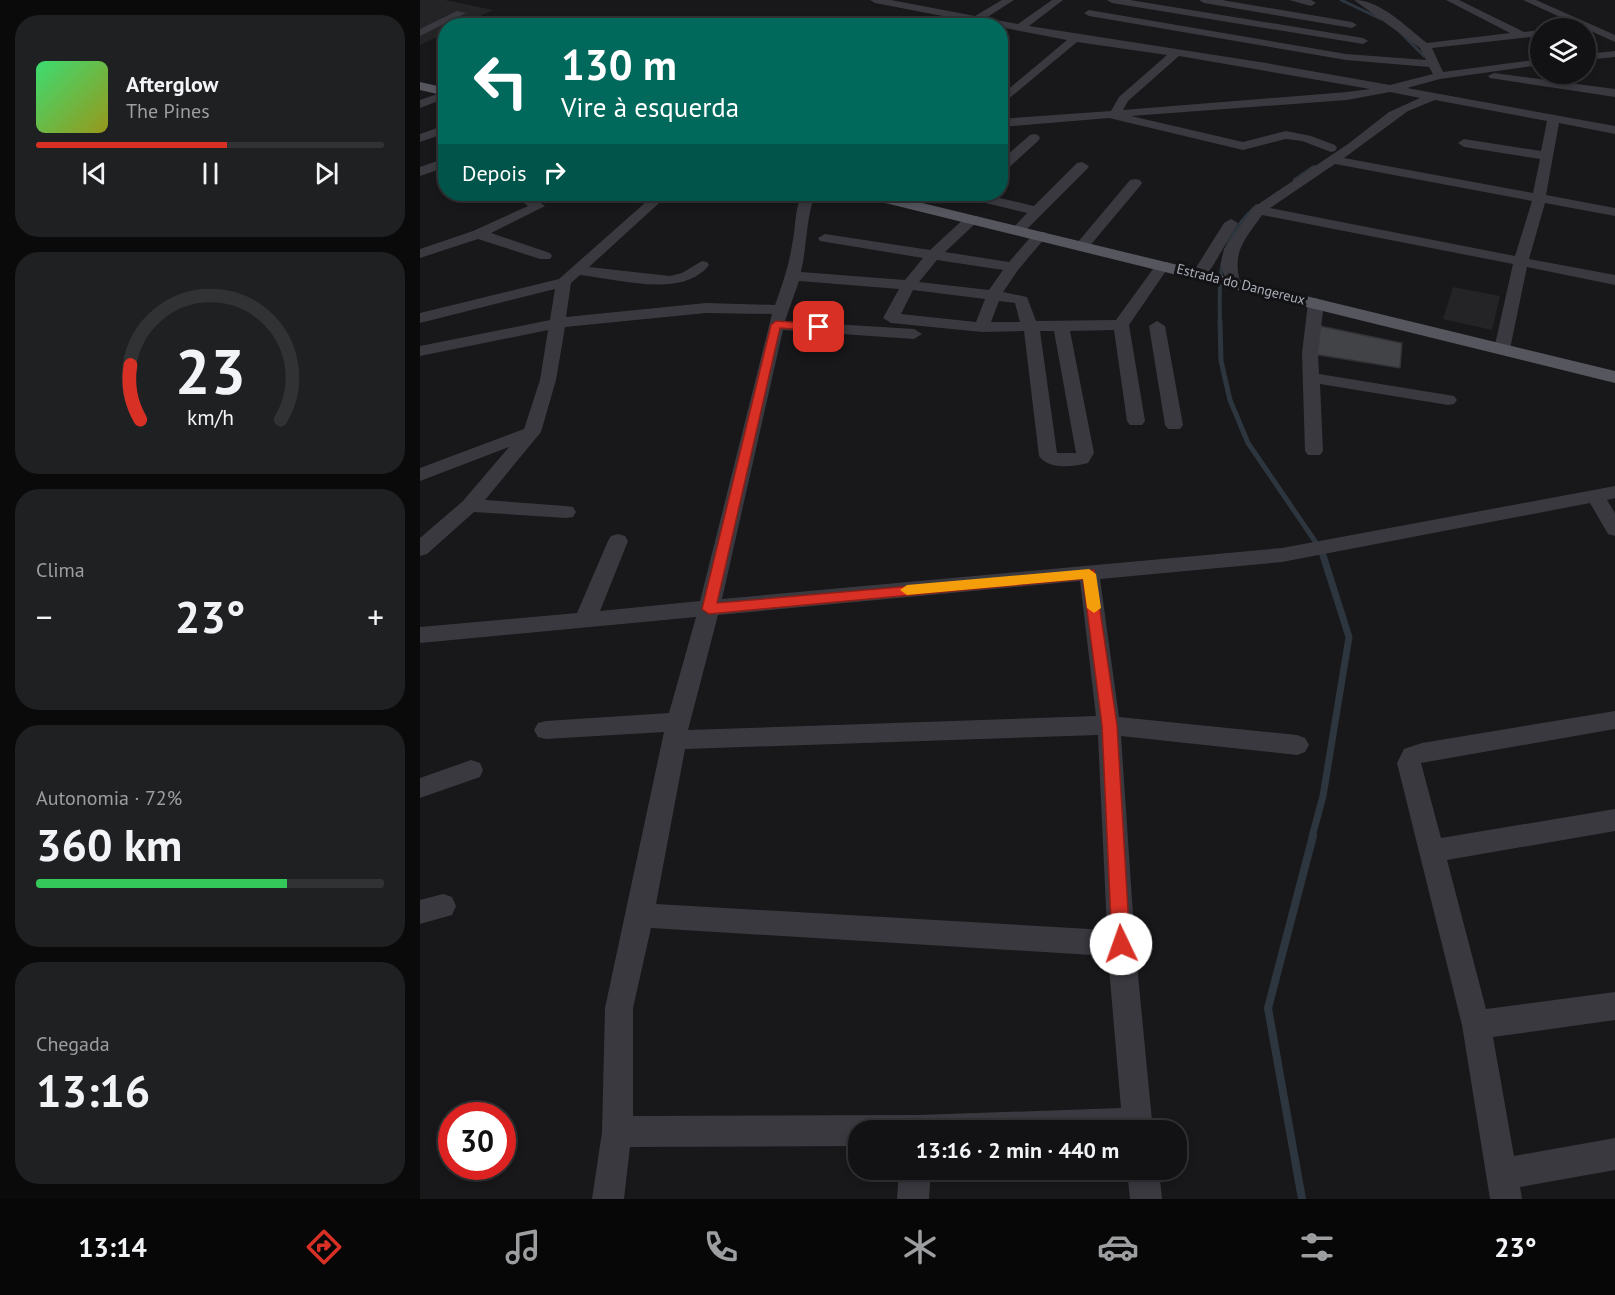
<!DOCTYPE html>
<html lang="pt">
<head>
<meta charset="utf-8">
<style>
  body { margin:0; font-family:"PT Sans",sans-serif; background:#1f2022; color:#f1f3f6; height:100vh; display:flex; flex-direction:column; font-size:22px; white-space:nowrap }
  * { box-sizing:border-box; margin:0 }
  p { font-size:20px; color:#9c9ea0 }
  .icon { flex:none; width:33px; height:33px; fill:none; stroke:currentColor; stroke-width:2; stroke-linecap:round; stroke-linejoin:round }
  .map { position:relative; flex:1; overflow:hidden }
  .panel { display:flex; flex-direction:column; gap:15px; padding:15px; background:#0a0a0b; width:420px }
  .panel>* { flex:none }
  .top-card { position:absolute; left:18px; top:18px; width:570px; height:183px; border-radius:24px; box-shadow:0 3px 9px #0003,0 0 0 2px #313234; background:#00695c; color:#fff; overflow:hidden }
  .fabs { position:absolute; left:1110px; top:18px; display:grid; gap:12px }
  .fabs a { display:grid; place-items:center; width:66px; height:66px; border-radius:50%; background:#121214; box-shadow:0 3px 9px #0003,0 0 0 2px #313234; font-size:30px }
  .speed { position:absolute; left:18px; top:1102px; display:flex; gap:12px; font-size:30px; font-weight:700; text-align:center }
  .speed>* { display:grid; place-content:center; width:78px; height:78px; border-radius:50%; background:#121214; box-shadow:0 3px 9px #0003,0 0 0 2px #313234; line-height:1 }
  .speed .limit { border:9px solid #d22; background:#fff; color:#111 }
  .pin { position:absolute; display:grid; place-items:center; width:51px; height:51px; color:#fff; margin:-26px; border-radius:12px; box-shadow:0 3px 9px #0006 }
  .me { position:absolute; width:66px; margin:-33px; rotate:357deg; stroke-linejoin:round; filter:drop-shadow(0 0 4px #0008) }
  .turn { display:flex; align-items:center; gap:21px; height:126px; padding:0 24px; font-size:27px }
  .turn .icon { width:78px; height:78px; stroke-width:2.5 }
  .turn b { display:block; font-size:42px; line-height:51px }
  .then { display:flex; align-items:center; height:57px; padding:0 24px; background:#0003; gap:12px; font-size:22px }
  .big { font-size:45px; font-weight:600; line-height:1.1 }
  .panel .widget { flex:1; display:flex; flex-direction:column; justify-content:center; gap:9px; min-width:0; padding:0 21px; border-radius:24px; background:#1f2022 }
  .panel .dial { align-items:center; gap:0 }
  .dial svg { height:156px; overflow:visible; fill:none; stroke:#313234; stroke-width:7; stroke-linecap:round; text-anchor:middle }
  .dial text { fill:#f1f3f6; stroke:none }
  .song { display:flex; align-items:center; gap:18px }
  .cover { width:72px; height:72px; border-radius:9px; background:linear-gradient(135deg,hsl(140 70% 55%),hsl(60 70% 35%)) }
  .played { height:6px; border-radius:3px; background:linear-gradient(90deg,#d93025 55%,#313234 55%) }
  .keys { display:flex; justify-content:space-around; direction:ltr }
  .heat { display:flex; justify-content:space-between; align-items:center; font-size:33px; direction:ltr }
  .charge { height:9px; border-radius:4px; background:linear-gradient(90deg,#34c759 72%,#313234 0) }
  .trip { position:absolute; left:428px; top:1120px; width:339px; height:60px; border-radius:24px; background:#121214; box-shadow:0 3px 9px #0003,0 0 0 2px #313234; font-weight:600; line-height:60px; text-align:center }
  .menu { display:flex; height:96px; justify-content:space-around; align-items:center; background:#070708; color:#9c9ea0 }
  .menu .icon { width:42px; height:42px }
  .menu .selected { color:#d93025 }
  .menu b { font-size:27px; color:#f1f3f6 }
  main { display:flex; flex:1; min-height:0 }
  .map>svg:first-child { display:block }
  .built { fill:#242427 }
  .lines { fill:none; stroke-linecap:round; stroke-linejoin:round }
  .stream-far4 { stroke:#2d363e; stroke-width:3 }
  .stream-far3 { stroke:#2d363e; stroke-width:4 }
  .stream-far2 { stroke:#2d363e; stroke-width:5 }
  .stream-far1 { stroke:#2d363e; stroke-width:7 }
  .stream { stroke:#2d363e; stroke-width:8 }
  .building { fill:#424347; stroke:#323236; stroke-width:1.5 }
  .minor { fill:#39393f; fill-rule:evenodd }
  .major { fill:#55565e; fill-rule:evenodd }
  .route { fill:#d93025; stroke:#8d1f18; stroke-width:1.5 }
  .slow { fill:#f59e0b }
  .labels { text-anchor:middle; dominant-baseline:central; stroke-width:6; stroke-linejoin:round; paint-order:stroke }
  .far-street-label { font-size:14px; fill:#aaaeb9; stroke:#131315 }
</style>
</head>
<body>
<main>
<section class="panel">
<div class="widget">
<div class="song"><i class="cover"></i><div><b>Afterglow</b><p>The Pines</p></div></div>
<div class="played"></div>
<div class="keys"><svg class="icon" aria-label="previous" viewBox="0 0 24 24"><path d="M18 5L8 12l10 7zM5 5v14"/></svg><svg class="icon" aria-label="pause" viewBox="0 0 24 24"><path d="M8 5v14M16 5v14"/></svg><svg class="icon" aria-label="next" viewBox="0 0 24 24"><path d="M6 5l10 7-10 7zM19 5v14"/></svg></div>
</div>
<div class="widget dial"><svg viewBox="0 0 100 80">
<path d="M14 69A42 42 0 1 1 86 69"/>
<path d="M14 69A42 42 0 0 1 9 41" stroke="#d93025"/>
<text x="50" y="56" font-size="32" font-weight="700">23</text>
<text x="50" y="72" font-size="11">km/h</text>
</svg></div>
<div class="widget"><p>Clima</p>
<div class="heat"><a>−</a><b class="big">23°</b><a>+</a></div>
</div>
<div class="widget"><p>Autonomia · 72%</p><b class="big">360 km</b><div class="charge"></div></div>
<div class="widget"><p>Chegada</p><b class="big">13:16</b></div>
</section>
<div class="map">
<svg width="1195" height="1199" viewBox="0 0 1195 1199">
  <rect width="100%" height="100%" fill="#18181a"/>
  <g class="built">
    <polygon points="0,0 25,0 73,10 41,25 26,26 25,33 0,45"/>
    <polygon points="1033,287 1080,296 1072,330 1023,319"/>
  </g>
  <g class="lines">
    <g class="stream-far4">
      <polyline points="921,0 961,19"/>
      <polyline points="980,32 1004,56"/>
    </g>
    <g class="stream-far3">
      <polyline points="875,180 894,167"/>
      <path d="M800,323C799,275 798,240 837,206"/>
    </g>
    <polyline class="stream-far2" points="800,321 801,361 810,400 828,443 901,550"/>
    <polyline class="stream-far1" points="892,837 903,796 929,637 901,549"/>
    <polyline class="stream" points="882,1199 848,1008 893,836"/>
  </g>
  <polygon class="building" points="895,325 982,343 980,368 893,354"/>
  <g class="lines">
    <g class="minor">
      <path d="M450,0H471L555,16L582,0H594L566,18L598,24L632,0H643L609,26L846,63L970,85L1013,74L1009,67L926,60L669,16L664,13L669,10L926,54L1006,60L1000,48L934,0C961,0 986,27 1007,43L1090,33L1026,0H1039L1104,32L1120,30V36L1012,48L1023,72L1120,59V65L1020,79L987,88L1195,126V134L1139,123L1126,195L1195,208V216L1125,203L1109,259L1195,275V285L1107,267L1090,349L1082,354L1074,349L1093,264L842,215C825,240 812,250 820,282L817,285H807L801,265L804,249L834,207L928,144L969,112L1000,98L970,92L927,100L711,116L823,142L866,131L891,136L915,145L917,148L915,151L911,152L882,141L866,139L823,150L689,118L580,127V119L691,111L699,97L747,55L657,42L580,106V96L647,40L455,3ZM759,56L950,89L927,92L703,110L708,101ZM1015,100L1127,121L1121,151L1044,139L1038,143L1044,147L1120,159L1113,193L924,158L988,111ZM915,164L1112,201L1095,256L850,208Z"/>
      <polygon points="687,0 710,0 943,38 948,41 943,44 692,3"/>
      <polygon points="779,0 802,0 932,22 937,25 932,28 784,3"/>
      <polygon points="869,0 891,0 896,3 891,6"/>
      <polygon points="1103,0 1116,0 1195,35 1195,42"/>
      <polygon points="37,11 46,13 0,36 0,29"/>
      <polygon points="1195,51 1195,57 1166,60 1166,54"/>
      <polygon points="1074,73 1195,89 1195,97 1070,78 1068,76"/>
      <polygon points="26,91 26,98 0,108 0,100"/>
      <polygon points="26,125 26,133 0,142 0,134"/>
      <polygon points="614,134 618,135 620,138 618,141 585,171 580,172 580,161 610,135"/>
      <polygon points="26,158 26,167 0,176 0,167"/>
      <polygon points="662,162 669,166 667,169 603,233 598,234 591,230 607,213 553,200 547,194 562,194 614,206 657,163"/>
      <polygon points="715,179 720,180 722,183 720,186 668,248 658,248 656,245 658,242 710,180"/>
      <polygon points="93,194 108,194 125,206 71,233 130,253 132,256 130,259 120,259 58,239 0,258 0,249 53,231 108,206"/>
      <path d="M235,194H249L169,267L250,276L262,273L282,261L287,262L289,265C263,299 198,279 160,275L151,283L146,317L286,303L355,305C362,285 369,266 372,245C376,227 374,211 382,194H395C386,219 387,246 381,272L485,280L503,258L400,241L398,238L405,234L510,250L547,216H557L559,219L557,222L525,252L589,262L615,232H625L627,235L625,238L598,270L583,292L607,297L616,321L696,320L738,262H748L750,265L709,325L725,421L722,425H710L707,421L694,330L650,331L674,453L668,463C653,467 629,470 619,456L604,331L562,332L471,323L463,318L479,289L379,281L365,321L494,329L502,334L494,339L363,330L302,599L862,548L1195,486V498L1187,500L1195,513V536L1188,534L1170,503L862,562L680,579L699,717L877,735L885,738L889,745L885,752L877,755L701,736L715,944L733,1131H438V1146L210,1147L204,1199H172L182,1132L185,1008L244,732L126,739L118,737L114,730L118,723L126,721L249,713L276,617L0,643V627L157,613L188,541L191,536L198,534L205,536L208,541L180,611L280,601L352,314L286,313L145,327L136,380L121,432L65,500L146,506L153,507L156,512L153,517L146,518L54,512L7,554L0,556V538L43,501L89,447L0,481V468L104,429L120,380L128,330L0,356V346L130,320L135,289L0,323V313L139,279ZM517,260L583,270L569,290L499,282ZM493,290L565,299L556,322L481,314ZM579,301L595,303L600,322H571ZM620,331H634L656,453H637ZM660,581L676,716L268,730L298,615ZM678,735L687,930L236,904L265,749ZM231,928L688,956L701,1108L499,1115L213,1116V1008Z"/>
      <polygon points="811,219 818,223 788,274 780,279 775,277 772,274 804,223"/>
      <polygon points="896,298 904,303 898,353 899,374 1028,395 1034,396 1037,400 1034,404 1028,405 900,384 903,451 900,455 888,455 885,451 882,353 888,303"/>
      <polygon points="737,321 745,326 763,425 760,429 748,429 745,425 729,326"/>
      <polygon points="1195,711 1195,729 1001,763 1021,838 1195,809 1195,831 1027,860 1066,1009 1195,992 1195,1020 1073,1037 1094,1156 1195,1138 1195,1170 1100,1187 1102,1199 1070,1199 1042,1025 977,763 984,749 1002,743"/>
      <polygon points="51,760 60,763 63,770 60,777 0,798 0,778"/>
      <polygon points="23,894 32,897 36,906 32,915 0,924 0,900"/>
      <polygon points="479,1170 511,1170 509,1199 477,1199"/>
      <polygon points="707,1170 739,1170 742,1199 710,1199"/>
    </g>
    <g class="major">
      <polygon points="0,82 26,88 26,96 0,90"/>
      <polygon points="439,194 465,194 1195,371 1195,383 441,197"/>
    </g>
  </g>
  <polygon class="route" points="356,321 399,324 404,327 399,331 360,328 297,603 674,570 697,725 710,944 707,950 701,952 694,950 692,944 682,725 663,579 289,614 282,609 351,325"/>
  <polygon class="slow" points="669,569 676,574 681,608 674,613 667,608 663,579 487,595 480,590 487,585"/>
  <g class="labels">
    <g class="far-street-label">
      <text transform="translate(821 284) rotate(14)">Estrada do Dangereux</text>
    </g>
  </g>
</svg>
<div class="fabs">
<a><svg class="icon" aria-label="layers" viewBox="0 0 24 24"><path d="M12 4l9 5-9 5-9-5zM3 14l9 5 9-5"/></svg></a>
</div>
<div class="speed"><div class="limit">30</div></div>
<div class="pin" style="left:399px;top:327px;background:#d93025"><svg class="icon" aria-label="arrive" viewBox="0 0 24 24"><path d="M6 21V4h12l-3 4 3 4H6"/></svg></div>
<svg class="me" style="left:701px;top:944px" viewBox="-20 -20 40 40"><circle r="19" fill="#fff"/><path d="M0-13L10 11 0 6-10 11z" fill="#d93025"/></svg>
<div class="trip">13:16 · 2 min · 440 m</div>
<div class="top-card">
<div class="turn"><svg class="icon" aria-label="left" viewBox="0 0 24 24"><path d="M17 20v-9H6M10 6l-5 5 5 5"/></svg><div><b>130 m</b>Vire à esquerda</div></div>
<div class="then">Depois<svg class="icon" aria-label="right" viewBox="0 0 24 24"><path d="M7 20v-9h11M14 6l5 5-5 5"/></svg></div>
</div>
</div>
</main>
<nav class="menu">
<b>13:14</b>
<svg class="icon selected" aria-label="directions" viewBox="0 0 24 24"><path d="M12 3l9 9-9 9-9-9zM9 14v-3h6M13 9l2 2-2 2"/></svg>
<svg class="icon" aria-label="music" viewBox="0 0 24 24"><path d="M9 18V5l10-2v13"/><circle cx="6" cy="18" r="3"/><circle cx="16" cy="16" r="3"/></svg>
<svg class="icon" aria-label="phone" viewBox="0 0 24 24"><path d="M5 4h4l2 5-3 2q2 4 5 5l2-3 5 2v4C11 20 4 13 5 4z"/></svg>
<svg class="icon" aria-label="climate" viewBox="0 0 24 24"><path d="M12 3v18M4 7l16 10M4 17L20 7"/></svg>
<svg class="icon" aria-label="car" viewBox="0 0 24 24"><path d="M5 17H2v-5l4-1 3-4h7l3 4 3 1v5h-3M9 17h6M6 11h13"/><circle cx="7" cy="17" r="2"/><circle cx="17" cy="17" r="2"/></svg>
<svg class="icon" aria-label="filters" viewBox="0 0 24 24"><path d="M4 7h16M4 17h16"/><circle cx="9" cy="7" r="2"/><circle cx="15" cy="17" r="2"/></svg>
<b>23°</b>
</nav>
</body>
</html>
